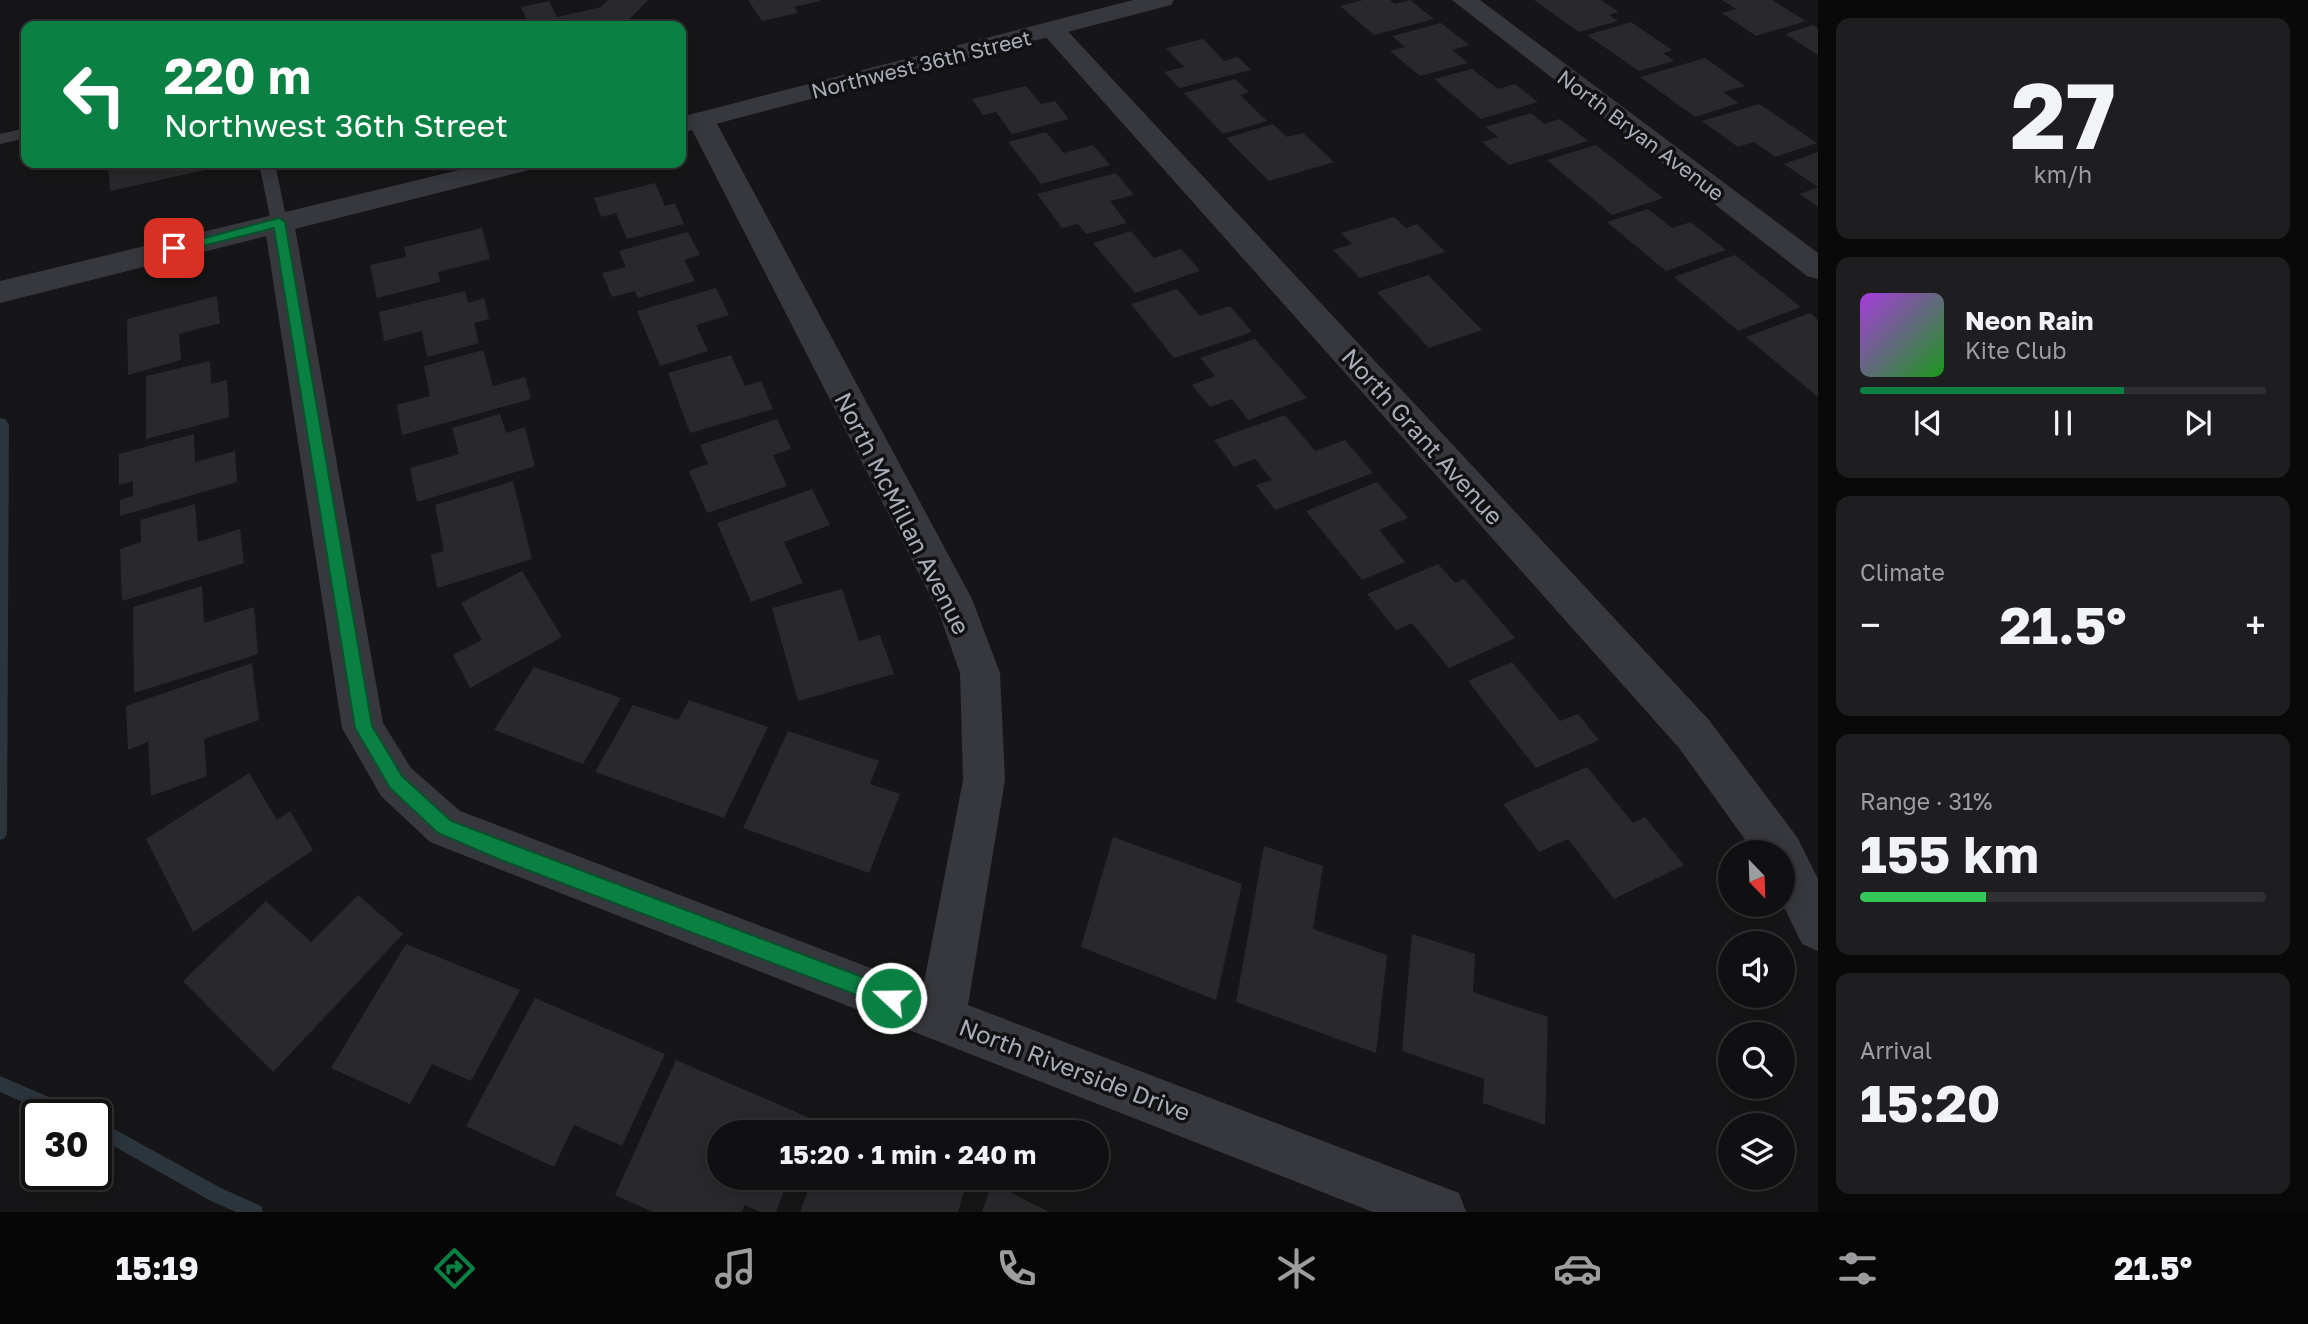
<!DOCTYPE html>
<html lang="en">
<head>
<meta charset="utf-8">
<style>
  body { margin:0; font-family:"Golos Text",sans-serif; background:#1e1e20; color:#f1f3f6; height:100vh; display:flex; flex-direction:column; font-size:26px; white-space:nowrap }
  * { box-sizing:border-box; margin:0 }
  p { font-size:23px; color:#9c9d9f }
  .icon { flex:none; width:38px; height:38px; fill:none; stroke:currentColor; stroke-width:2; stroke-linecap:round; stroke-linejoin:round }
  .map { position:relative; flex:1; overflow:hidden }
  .details { display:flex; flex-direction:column; gap:18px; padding:18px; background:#09090a; width:490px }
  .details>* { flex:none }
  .top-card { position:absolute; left:21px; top:21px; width:665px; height:147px; border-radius:14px; box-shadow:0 4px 18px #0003,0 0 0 2px #303032; background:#0b8043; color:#fff; overflow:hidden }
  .needle { width:46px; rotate:157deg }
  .controls { position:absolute; left:1718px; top:840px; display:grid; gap:14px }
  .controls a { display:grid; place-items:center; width:77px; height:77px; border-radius:50%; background:#101012; box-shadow:0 4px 18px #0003,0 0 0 2px #303032; font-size:35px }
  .speed { position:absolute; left:21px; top:1099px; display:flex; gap:14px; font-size:35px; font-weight:700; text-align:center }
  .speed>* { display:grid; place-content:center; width:91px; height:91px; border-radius:50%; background:#101012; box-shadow:0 4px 18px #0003,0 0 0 2px #303032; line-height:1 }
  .speed .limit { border:4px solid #111; border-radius:10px; background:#fff; color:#111 }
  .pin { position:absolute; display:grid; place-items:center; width:60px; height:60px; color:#fff; margin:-30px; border-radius:14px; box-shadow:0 4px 10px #0006 }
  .me { position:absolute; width:77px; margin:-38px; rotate:291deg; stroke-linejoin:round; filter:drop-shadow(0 0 5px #0008) }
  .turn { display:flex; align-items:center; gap:24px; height:147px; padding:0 28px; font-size:32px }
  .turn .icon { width:91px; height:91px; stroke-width:2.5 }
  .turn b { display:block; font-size:49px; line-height:60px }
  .big { font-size:52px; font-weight:700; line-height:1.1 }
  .details .card { flex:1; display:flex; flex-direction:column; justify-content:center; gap:10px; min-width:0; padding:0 24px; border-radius:14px; background:#1e1e20 }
  .details .dial { align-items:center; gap:0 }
  .dial b { font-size:91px; line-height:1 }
  .song { display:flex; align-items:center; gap:21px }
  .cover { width:84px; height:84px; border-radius:10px; background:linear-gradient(135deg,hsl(280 70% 55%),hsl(120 70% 35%)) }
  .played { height:7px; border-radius:4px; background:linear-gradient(90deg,#0b8043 65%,#303032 65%) }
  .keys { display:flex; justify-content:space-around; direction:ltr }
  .heat { display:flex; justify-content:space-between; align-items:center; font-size:38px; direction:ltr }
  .charge { height:10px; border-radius:5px; background:linear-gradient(90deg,#34c759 31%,#303032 0) }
  .trip { position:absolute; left:707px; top:1120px; width:402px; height:70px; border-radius:35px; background:#101012; box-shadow:0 4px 18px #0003,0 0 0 2px #303032; font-weight:700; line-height:70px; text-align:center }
  .tabs { display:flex; height:112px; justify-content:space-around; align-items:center; background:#060607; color:#9c9d9f }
  .tabs .icon { width:49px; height:49px }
  .tabs .active { color:#0b8043 }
  .tabs b { font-size:32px; color:#f1f3f6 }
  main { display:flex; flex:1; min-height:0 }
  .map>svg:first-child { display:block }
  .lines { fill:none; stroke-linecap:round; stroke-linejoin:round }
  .stream { fill:#2c353c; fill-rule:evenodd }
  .building { fill:#29292c }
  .service { fill:#37383d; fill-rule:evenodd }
  .minor { fill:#37383d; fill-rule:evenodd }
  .tertiary { fill:#37383d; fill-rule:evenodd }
  .route { fill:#0b8043; stroke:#07532c; stroke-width:2 }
  .labels { text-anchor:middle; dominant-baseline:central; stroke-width:7; stroke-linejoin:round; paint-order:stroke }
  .far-street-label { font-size:21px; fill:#a8adb8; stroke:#111113 }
  .street-label { font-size:24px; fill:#a8adb8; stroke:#111113 }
</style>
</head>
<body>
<main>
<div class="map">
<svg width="1818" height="1212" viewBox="0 0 1818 1212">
  <rect width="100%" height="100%" fill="#161618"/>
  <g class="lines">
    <g class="stream">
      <polygon points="0,418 5,419 9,425 7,833 5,838 0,840"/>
      <polygon points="0,1076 77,1109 79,1115 52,1115 0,1092"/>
      <polygon points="96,1119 221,1188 261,1206 263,1212 236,1212 209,1200 96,1136"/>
    </g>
  </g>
  <g class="building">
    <polygon points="608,0 648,0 623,26 530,26 521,7 549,1 557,17 601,7"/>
    <polygon points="748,0 820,0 820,1 794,7 798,13 762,21"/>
    <polygon points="1363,0 1390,0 1395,4 1410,0 1434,19 1374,35 1340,6"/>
    <polygon points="1534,0 1601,0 1619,12 1609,15 1618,21 1579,32"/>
    <polygon points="1722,0 1772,0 1806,21 1756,36 1722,13 1736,9"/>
    <polygon points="1631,22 1672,50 1663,53 1674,61 1639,71 1587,35"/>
    <polygon points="1441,23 1469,45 1452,50 1468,63 1420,76 1390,51 1405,47 1392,36"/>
    <polygon points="1813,25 1818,28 1818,55 1785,34"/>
    <polygon points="1203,39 1224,61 1238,57 1251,70 1179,88 1164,72 1184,67 1166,48"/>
    <polygon points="1705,58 1745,86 1723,92 1739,103 1695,117 1640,77"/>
    <polygon points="1472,69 1498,89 1515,84 1538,102 1481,119 1434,79"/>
    <polygon points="1235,79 1249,92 1240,95 1267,121 1223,134 1184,93"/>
    <polygon points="1026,86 1041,104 1055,101 1069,119 1012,134 996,112 983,115 972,99"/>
    <polygon points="1759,104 1817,143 1775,157 1754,142 1738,147 1702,121"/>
    <polygon points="1531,113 1544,124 1560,119 1588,141 1509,165 1482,142 1498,137 1485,127"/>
    <polygon points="1273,124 1287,137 1303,133 1334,162 1269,181 1226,138"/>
    <polygon points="1046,132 1064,153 1093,145 1110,165 1041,184 1008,142"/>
    <polygon points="1596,145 1663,198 1612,215 1547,160"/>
    <polygon points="1818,152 1818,207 1800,194 1818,187 1784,164"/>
    <polygon points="108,163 205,163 205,170 110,191"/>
    <polygon points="1116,173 1134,195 1110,201 1127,223 1086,234 1078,224 1062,228 1037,194"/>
    <polygon points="655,183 665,206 675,203 684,224 627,239 616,213 601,217 594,198"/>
    <polygon points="1648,209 1672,228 1691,222 1726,250 1666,271 1607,222"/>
    <polygon points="1394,217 1406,228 1417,224 1445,252 1360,278 1333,250 1352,244 1341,233"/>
    <polygon points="482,228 490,259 438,272 440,282 377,298 370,265 406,257 404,247"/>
    <polygon points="1131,231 1154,258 1181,249 1200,271 1135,293 1093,243"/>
    <polygon points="688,232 700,255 684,260 695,281 638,298 635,291 612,297 602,273 626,267 619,251"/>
    <polygon points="1735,255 1801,307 1738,331 1674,277"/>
    <polygon points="1428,275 1482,330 1429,348 1377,292"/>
    <polygon points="716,288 729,315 696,325 708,351 660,366 637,311"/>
    <polygon points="1177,289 1200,316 1230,306 1252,332 1174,358 1131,304"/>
    <polygon points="465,291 468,303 484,298 489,319 474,323 479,343 427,357 422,331 384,341 379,312"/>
    <polygon points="217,296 220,323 179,334 181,360 128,375 127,319"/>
    <polygon points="1810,313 1818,320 1818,397 1746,337"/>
    <polygon points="1255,339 1307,398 1248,420 1232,399 1210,407 1192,385 1215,376 1200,358"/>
    <polygon points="483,350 493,386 525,377 531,399 402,435 397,405 430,396 424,366"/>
    <polygon points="731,355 745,386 761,381 773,409 690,433 668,373"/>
    <polygon points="210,361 211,384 227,380 229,417 146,439 146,376"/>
    <polygon points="500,414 506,433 525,427 535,466 417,502 410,468 459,454 452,428"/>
    <polygon points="1285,415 1315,451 1345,440 1373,473 1275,510 1256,485 1272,480 1255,459 1234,467 1214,440"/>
    <polygon points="777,419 791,449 773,455 787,486 707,513 689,471 708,464 700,445"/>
    <polygon points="194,434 195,462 235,451 237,482 120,516 120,500 133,496 133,481 119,485 119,454"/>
    <polygon points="513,481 532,559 437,588 431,555 444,551 435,505"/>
    <polygon points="1377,482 1408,518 1379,530 1405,562 1362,580 1306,511"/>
    <polygon points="812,489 830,525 784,542 803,583 751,602 717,523"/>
    <polygon points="195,504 198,542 240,529 244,563 122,601 120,549 141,542 140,520"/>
    <polygon points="1438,564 1455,583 1464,579 1515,638 1449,668 1412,623 1396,630 1367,594"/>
    <polygon points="522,571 562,637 470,688 453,655 482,640 461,603"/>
    <polygon points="202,586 204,623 254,607 258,654 134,693 133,607"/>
    <polygon points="842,589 859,641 880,635 894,674 798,701 772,608"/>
    <polygon points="1512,662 1560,721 1578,714 1599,740 1536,768 1468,681"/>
    <polygon points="252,663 259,720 204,739 207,776 151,796 148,742 128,750 126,706"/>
    <polygon points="534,667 621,698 583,764 494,730"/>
    <polygon points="689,700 768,727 724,818 595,772 633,705 678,720"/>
    <polygon points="788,731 879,761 870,784 900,794 869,873 743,828"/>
    <polygon points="1587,767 1633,823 1645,817 1684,865 1614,899 1568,839 1539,852 1503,804"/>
    <polygon points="249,773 277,820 290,811 313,850 193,932 146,839"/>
    <polygon points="1113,837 1242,884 1216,1000 1081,947"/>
    <polygon points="1264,846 1323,866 1313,929 1387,955 1376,1053 1236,1002"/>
    <polygon points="358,895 403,934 273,1072 183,981 266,901 311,942"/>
    <polygon points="1412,934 1475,954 1473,992 1548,1017 1545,1125 1483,1103 1484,1079 1402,1051"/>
    <polygon points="406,944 520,990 471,1081 432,1064 410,1104 331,1068"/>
    <polygon points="535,998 665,1054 622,1146 574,1125 554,1167 466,1126"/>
    <polygon points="676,1060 812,1119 807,1132 719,1132 719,1178 789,1178 776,1212 760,1212 745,1205 742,1212 653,1212 615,1195"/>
    <polygon points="834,1119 867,1132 829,1132"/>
    <polygon points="813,1178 968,1178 958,1212 800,1212"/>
    <polygon points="992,1183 1049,1212 982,1212"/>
  </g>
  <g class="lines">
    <g class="service">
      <polygon points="26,128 26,138 0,144 0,134"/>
      <polygon points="259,163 275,163 287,222 285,226 279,227 271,222"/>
    </g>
    <g class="minor">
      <polygon points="1452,0 1480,0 1818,253 1818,279 1807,276"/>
      <polygon points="1053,22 1062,25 1709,720 1797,837 1818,879 1818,951 1802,944 1783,905 1783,852 1754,852 1679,748 1044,35 1040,30 1044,25"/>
      <polygon points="701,112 711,114 715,120 972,599 1000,673 1005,780 968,1005 1459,1193 1466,1212 1373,1212 430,842 381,796 342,728 264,222 269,215 279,212 289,215 294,222 383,723 411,768 460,811 923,988 963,780 960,673 939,613 687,120 691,114"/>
    </g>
    <g class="tertiary">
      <polygon points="1133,0 1174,0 1171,5 681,133 681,117"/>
      <polygon points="488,163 537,163 533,169 0,303 0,281"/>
    </g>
  </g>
  <polygon class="route" points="279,218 285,222 372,726 402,776 451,821 891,988 898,991 901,998 898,1005 891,1008 501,860 438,833 390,788 355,728 274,228 174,253 168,248"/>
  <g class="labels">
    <g class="far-street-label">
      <text transform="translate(921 64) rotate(-14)">Northwest 36th Street</text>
      <text transform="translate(1641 135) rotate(37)">North Bryan Avenue</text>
    </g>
    <g class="street-label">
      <text transform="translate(1423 436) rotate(48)">North Grant Avenue</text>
      <text transform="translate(903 513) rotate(63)">North McMillan Avenue</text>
      <text transform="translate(1075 1069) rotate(21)">North Riverside Drive</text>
    </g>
  </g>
</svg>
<div class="controls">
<a><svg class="needle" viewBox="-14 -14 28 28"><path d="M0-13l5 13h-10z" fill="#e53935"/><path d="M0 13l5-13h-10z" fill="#9c9d9f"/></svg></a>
<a><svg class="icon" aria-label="sound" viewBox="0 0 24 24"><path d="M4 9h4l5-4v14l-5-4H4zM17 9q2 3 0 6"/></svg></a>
<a><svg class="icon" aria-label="search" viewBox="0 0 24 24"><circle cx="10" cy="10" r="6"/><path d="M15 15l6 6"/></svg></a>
<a><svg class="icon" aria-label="layers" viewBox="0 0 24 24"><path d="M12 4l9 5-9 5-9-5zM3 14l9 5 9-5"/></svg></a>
</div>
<div class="speed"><div class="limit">30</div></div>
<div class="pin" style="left:174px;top:248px;background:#d93025"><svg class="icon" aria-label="arrive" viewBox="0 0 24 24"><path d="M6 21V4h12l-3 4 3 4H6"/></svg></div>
<svg class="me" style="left:891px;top:998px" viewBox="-20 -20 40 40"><circle r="17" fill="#0b8043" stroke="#fff" stroke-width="3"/><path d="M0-11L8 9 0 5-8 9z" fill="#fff"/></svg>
<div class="trip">15:20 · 1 min · 240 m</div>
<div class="top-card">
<div class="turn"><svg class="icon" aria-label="left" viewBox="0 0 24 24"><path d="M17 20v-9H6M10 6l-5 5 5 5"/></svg><div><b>220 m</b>Northwest 36th Street</div></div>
</div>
</div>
<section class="details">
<div class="card dial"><b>27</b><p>km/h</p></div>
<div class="card">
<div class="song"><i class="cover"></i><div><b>Neon Rain</b><p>Kite Club</p></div></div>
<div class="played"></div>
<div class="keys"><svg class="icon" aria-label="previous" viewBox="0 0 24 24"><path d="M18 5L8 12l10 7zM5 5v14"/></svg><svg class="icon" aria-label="pause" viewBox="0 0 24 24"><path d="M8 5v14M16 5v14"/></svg><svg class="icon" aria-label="next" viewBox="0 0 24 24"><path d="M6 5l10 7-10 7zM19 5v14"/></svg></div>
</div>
<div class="card"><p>Climate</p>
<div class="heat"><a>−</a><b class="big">21.5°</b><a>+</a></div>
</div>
<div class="card"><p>Range · 31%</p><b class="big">155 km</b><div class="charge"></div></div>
<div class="card"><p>Arrival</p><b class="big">15:20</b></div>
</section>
</main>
<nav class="tabs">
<b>15:19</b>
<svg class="icon active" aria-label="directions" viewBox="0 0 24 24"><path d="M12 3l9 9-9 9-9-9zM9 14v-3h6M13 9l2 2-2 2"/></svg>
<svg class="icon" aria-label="music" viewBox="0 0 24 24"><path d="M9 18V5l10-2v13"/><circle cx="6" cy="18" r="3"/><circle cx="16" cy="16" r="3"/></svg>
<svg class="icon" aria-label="phone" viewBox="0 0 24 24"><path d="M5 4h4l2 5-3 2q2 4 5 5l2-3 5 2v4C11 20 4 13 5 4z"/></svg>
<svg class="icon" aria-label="climate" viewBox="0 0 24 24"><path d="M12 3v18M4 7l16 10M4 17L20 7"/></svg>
<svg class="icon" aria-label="car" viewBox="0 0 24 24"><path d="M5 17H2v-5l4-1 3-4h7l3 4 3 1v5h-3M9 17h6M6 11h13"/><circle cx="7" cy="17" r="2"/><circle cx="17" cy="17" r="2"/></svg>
<svg class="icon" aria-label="filters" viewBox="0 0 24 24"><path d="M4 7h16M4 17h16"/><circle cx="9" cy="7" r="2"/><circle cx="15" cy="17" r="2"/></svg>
<b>21.5°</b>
</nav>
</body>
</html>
